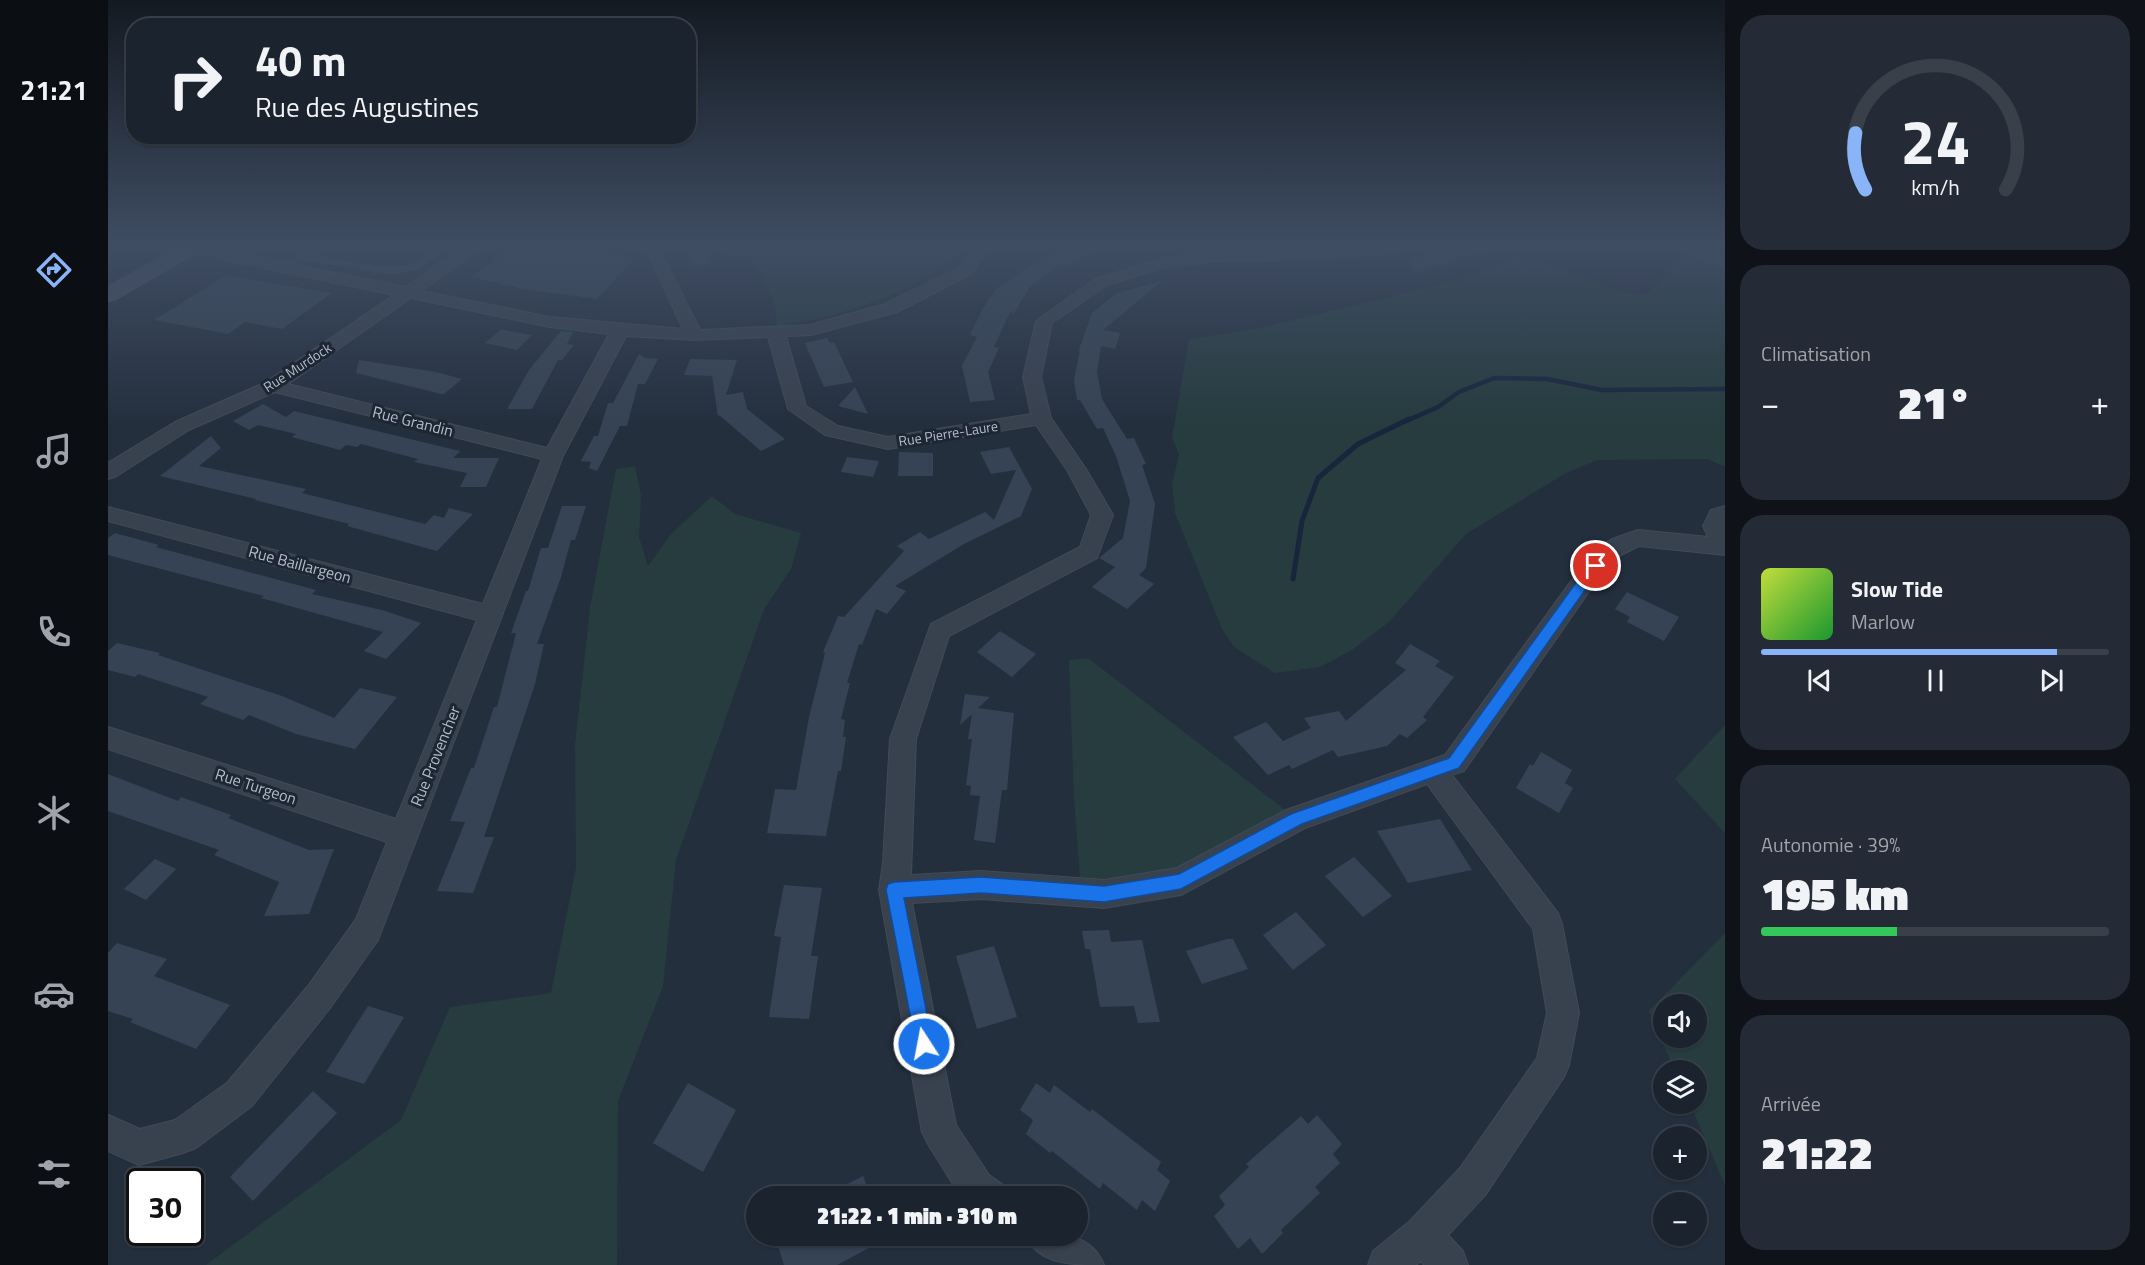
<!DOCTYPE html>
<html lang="fr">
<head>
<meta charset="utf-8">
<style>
  body { margin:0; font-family:"Titillium Web",sans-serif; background:#242b36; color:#f1f3f6; height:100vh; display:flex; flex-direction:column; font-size:22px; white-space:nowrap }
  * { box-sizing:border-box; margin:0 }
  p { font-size:20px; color:#a0a4aa }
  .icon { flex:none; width:33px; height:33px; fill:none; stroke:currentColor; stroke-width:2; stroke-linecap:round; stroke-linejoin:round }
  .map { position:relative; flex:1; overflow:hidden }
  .side { display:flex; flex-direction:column; gap:15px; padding:15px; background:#0f1319; width:420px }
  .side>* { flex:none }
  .banner { position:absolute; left:18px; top:18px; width:570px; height:126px; border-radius:24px; box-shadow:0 2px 4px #0004,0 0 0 2px #39404a; background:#1b232e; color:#f1f3f6; overflow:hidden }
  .controls { position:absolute; left:1545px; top:994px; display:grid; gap:12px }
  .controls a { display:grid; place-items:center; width:54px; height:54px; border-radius:50%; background:#1b232e; box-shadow:0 2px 4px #0004,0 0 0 2px #39404a; font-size:30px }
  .speed { position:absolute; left:18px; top:1168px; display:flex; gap:12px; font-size:30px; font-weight:700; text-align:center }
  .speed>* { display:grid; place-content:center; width:78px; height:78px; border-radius:50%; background:#1b232e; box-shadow:0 2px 4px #0004,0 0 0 2px #39404a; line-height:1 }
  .speed .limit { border:3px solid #111; border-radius:9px; background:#fff; color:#111 }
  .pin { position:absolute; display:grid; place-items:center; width:51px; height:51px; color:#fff; margin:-26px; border:3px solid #fff; border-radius:50%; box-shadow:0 2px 6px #0007 }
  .me { position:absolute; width:66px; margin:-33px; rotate:349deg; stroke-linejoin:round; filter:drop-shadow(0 0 4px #0008) }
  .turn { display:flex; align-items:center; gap:21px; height:126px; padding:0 30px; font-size:27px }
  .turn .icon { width:78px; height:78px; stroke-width:2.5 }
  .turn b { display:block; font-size:42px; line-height:51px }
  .big { font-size:45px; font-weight:800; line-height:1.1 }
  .side .tile { flex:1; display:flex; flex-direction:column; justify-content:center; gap:9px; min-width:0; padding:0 21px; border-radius:24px; background:#242b36 }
  .side .dial { align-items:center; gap:0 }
  .dial svg { height:156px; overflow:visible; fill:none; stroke:#39404a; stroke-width:7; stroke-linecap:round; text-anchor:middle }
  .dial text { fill:#f1f3f6; stroke:none }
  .song { display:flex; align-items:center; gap:18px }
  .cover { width:72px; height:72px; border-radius:9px; background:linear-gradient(135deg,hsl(70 70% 55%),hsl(130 70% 35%)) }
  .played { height:6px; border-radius:3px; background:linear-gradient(90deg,#8ab4f8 85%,#39404a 85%) }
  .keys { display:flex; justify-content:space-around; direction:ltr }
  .heat { display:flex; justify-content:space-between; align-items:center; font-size:33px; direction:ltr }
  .charge { height:9px; border-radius:4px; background:linear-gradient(90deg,#34c759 39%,#39404a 0) }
  .trip { position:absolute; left:638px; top:1186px; width:342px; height:60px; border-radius:30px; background:#1b232e; box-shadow:0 2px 4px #0004,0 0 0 2px #39404a; font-weight:800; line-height:60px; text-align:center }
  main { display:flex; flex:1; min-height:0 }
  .tabs { display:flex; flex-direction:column; width:108px; justify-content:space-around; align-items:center; background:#0b0e12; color:#a0a4aa }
  .tabs .icon { width:42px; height:42px }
  .tabs .on { color:#8ab4f8 }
  .tabs b { font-size:27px; color:#f1f3f6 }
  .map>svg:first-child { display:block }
  .green { fill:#263c3f; fill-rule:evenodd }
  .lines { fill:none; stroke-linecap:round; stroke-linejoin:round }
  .stream-far1 { stroke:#17263c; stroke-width:4.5 }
  .stream { stroke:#17263c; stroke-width:5 }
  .building { fill:#364354 }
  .lane-casing { stroke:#414a57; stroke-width:2 }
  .street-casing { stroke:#414a57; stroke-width:2 }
  .secondary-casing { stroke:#414a57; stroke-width:1 }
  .lane { fill:#38414e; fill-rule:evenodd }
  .street { fill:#38414e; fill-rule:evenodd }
  .secondary { fill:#465061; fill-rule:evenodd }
  .route { fill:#1a73e8; stroke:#114b97; stroke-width:1.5 }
  .labels { text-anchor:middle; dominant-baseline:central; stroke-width:6; stroke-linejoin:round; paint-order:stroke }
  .far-street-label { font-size:14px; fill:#b4bcc9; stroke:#1d2633 }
  .street-label { font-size:16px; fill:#b4bcc9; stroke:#1d2633 }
</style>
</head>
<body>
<main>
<nav class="tabs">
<b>21:21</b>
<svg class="icon on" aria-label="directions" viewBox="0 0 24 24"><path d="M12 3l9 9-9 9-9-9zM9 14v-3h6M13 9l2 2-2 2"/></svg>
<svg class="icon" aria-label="music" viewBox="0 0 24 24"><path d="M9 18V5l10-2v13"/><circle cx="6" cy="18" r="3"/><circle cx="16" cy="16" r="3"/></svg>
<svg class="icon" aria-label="phone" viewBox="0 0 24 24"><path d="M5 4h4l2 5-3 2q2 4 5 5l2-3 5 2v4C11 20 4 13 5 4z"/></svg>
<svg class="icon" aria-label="climate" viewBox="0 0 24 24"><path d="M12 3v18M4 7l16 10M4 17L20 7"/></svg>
<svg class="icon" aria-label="car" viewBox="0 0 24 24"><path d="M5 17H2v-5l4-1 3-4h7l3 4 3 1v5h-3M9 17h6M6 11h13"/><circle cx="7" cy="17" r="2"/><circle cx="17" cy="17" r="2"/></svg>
<svg class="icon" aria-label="filters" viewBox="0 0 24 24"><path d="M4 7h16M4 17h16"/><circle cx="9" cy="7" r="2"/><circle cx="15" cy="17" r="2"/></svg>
</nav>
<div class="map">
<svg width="1617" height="1265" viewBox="0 0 1617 1265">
  <rect width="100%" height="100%" fill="#242f3e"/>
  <g class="green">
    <path d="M520,245H861C829,274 786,296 745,309C721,318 694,321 669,326C668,299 658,276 638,257Z"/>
    <polygon points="1577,252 1617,263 1617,467 1600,459 1489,460 1458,473 1358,534 1281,622 1244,650 1212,667 1167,673 1126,647 1114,629 1067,513 1064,484 1071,455 1064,437 1081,340 1165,325 1343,282 1407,258 1434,262 1508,291 1528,295 1542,293"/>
    <polygon points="527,466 533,496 531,537 540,566 563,534 604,496 627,514 693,533 683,569 656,609 568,860 555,986 510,1101 509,1265 98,1265 293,1120 342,1007 443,993 468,868 467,744 482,608 508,469"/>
    <polygon points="980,658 1167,802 1188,819 1073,881 973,892 966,799 961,660"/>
    <polygon points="1617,725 1617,833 1567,779"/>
    <path d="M1617,933V1185L1582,1104H1588V1071H1567L1541,1011ZM1556,1005H1588V1038H1556Z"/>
  </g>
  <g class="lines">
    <polyline class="stream-far1" points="1298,421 1330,407 1351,392 1386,378 1439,379 1494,390 1617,389"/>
    <polyline class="stream" points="1185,579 1194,521 1210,478 1250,444 1301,419"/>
  </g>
  <g class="building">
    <polygon points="402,245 443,245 527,258 489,299 415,289 363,277 386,261"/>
    <polygon points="960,245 998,245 959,268 952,264 921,288 906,313 902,312 886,347 891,348 880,372 887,400 862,402 854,366 869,337 862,335 874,310 887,290 915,271"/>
    <polygon points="1341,245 1382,245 1382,250 1306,273 1302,261"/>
    <polygon points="595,248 603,263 585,266 577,251"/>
    <polygon points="119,275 224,293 174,329 137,322 120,334 46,320"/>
    <polygon points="1054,281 995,330 1012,333 1007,349 993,346 989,372 994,399 1019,439 1026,438 1038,464 1034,465 1047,504 1038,568 1031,575 1046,584 1019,609 984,587 1007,567 991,558 1015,538 1022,501 1008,456 995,428 989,429 972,400 969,400 966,380 972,350 970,352 984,313 1009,293"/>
    <polygon points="393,329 401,331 424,335 409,350 377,343"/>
    <polygon points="453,331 465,332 459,344 466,345 454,360 450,360 424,409 399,409 421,370"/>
    <polygon points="719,338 722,343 726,342 745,382 716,387 697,343"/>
    <polygon points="531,354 537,358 550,359 537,384 530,384 519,426 512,426 489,471 481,468 483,462 473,461 486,436 490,436 500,403 505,403"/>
    <polygon points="582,359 629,360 618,395 635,392 639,409 677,439 653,451 611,415 610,417 604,376 576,375"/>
    <polygon points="251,360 328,372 354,379 336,394 333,394 248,373"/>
    <polygon points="747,387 760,414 730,406"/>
    <polygon points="155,404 178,417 186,411 352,451 345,458 391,458 378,487 352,487 359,473 306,462 310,459 253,444 249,447 238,445 232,450 184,437 188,434 150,425 141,430 125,421"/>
    <polygon points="103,436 113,448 91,466 198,489 194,493 317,524 326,515 336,518 341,508 365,514 329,551 239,526 241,524 147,500 148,499 52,476"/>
    <polygon points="901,447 924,489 913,516 856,544 787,586 798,591 779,614 768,609 754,645 751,644 739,683 742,683 733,719 737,720 735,737 738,737 733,771 730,771 718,836 659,833 667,789 688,790 701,717 717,653 715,652 730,616 736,617 796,551 789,546 812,532 821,539 877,512 886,520 908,470 883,474 872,452"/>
    <polygon points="791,452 825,453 825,476 790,476"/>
    <polygon points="739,457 771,461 765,477 733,472"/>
    <polygon points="454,506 478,506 467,540 463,540 453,577 429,644 436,644 427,684 376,837 386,837 365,893 329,891 357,822 342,821 363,768 366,768 386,707 389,707 408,633 403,633 418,591 420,591 433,548 440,548"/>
    <polygon points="7,533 51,545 48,547 208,590 204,594 274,610 313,623 278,659 256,651 275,632 153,598 156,596 0,555 0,538"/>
    <polygon points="1519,592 1571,617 1556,641 1519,622 1522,617 1507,609"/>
    <polygon points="892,631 928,654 904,677 869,652"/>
    <polygon points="9,643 52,653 50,655 174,696 226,718 252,688 289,697 247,749 188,734 141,715 135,720 92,704 100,697 30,674 27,677 0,670 0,651"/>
    <polygon points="1302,644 1332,661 1327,666 1346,677 1315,717 1319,720 1299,738 1292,734 1279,746 1230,757 1225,750 1184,769 1181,765 1160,775 1125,737 1158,722 1175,741 1203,728 1196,718 1231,711 1238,721 1298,670 1287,663"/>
    <polygon points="857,694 882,697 870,708 906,713 899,790 894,790 887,843 866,840 872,796 862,795 863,786 858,785 864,739 860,739 864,714 852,725"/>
    <polygon points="1433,752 1464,770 1457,783 1465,788 1451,813 1408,788 1422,764 1425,766"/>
    <polygon points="0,774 70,801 73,797 123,815 120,818 201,850 226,849 201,914 156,916 171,882 106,855 111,850 0,811"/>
    <polygon points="1332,819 1364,870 1300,883 1269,831"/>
    <polygon points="1246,857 1284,896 1255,917 1217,876"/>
    <polygon points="47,859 68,869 38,900 16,889"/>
    <polygon points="676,885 714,888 703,956 710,956 701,1019 661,1017 673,937 666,936"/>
    <polygon points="1188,912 1218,945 1185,970 1155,935"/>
    <polygon points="1001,930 1003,942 1034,940 1052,1022 1030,1023 1026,1006 992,1007 982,949 977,949 974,931"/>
    <polygon points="1119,939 1125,939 1140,969 1094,984 1078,951"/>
    <polygon points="9,943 59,959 46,976 122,1005 88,1049 22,1022 25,1019 0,1011 0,953"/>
    <polygon points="886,946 909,1017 869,1029 848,956"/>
    <polygon points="260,1006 296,1017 256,1084 218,1072"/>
    <polygon points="580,1083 628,1110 595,1172 545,1143"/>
    <polygon points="928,1083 942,1093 946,1085 982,1112 984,1109 1053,1162 1049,1170 1062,1181 1047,1211 1034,1200 1029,1210 995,1183 992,1189 944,1151 942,1153 918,1134 925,1120 912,1110"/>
    <polygon points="205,1091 229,1113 145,1201 122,1177"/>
    <polygon points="1209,1115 1234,1144 1225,1154 1232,1163 1207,1187 1212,1193 1173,1230 1175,1233 1154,1254 1142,1238 1130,1249 1106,1216 1117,1205 1111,1196 1141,1167 1138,1164 1193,1116 1200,1124"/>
    <polygon points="755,1176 763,1197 714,1197"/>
    <polygon points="667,1236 783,1236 729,1265 676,1265"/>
  </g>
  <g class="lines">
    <defs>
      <path id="lane" d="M188,245L211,247V251L203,255C234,260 270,273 301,266C317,262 323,245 342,245L309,269L281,273L197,259L179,270H173V266L201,250Z"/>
      <g id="street">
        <path d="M62,245H93L297,287L358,245H376L314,291L442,317L575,329L539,252L521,248L519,245H549L592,330L702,325L777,304L851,268L869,245H884L863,274L789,312L703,335L678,336L698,406L730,426L780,437L923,414L915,377L928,321L987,279L1049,260L1109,251L1298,245L1296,248L1268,257L1109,261L1051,269L999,285L944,323L933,377L943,418L978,469L1005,515L989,558L841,636L808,739L803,875L873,871L996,880L1069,868L1178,810L1337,755L1487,548L1507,538L1530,530L1600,537L1595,526L1603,510L1617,506V555L1531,546L1503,560L1356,771L1344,775L1450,913L1454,924L1471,1013L1461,1065L1456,1077L1378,1194L1340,1235L1355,1251L1360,1265H1316L1313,1261L1308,1265H1260L1265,1251L1302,1221L1352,1168L1429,1058L1439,1013L1425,929L1319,784L1197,828L1073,895L996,908L873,899L804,903L848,1125L881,1175L894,1184L899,1197H853L820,1144L814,1132L771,890L775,863L782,739L823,624L972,547L983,515L959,470L928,425L780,449L717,435L680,409L660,337L586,340L518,336L455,456L270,940L222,1008L144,1106L88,1148L75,1153L31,1165L0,1151V1115L32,1129L67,1120L120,1082L200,986L248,919L279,842L0,749V727L288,819L369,620L0,521V507L375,604L434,459L167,392L81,430L7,477L0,479V463L67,422L158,382L286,295L69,250ZM303,298L442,327L501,334L439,448L180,384Z"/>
        <polygon points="1568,245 1587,245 1617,258 1617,268 1599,263"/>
        <path d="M917,1236C950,1236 981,1229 996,1265C963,1265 932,1265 917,1236Z"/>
      </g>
      <polygon id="secondary" points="73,245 99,245 96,249 8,300 0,302 0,286"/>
    </defs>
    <use href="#lane" class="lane-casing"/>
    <use href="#street" class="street-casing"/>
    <use href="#secondary" class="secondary-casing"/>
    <use href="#lane" class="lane"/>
    <use href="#street" class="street"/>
    <use href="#secondary" class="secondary"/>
  </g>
  <linearGradient id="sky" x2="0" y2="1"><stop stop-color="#141a22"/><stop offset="0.58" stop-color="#3f4d63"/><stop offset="1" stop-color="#3f4d63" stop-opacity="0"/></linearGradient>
  <rect width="1617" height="423" fill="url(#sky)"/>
  <polygon class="route" points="1488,561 1492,562 1494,566 1492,569 1351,768 1194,824 1073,889 996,902 873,893 796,898 825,1044 822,1051 816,1054 809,1051 778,890 780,884 786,882 873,877 996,886 1071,874 1183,814 1341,758 1483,562"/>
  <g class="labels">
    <g class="far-street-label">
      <text transform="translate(189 367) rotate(-33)">Rue Murdock</text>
      <text transform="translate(840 433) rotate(-9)">Rue Pierre-Laure</text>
    </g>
    <g class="street-label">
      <text transform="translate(305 421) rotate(14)">Rue Grandin</text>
      <text transform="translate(192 564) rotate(15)">Rue Baillargeon</text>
      <text transform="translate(327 756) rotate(-68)">Rue Provencher</text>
      <text transform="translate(148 786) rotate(18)">Rue Turgeon</text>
    </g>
  </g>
</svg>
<div class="controls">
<a><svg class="icon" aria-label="sound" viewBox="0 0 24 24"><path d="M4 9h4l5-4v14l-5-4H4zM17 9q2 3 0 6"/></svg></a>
<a><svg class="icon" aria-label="layers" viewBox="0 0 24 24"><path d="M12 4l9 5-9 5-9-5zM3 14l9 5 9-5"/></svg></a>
<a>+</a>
<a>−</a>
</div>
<div class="speed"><div class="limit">30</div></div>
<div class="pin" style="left:1488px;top:566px;background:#d93025"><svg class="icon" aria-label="arrive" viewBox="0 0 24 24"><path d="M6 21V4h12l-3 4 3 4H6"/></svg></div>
<svg class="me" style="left:816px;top:1044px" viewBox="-20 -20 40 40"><circle r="17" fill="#1a73e8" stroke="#fff" stroke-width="3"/><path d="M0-11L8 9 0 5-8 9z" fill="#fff"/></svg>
<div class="trip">21:22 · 1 min · 310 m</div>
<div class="banner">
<div class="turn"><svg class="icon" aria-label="right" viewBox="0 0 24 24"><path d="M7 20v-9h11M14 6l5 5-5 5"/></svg><div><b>40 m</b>Rue des Augustines</div></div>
</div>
</div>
<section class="side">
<div class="tile dial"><svg viewBox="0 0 100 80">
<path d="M14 69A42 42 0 1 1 86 69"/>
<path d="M14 69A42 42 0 0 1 9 40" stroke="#8ab4f8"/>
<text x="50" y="56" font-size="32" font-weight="700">24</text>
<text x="50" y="72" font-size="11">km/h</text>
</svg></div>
<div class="tile"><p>Climatisation</p>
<div class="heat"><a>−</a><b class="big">21°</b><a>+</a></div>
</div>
<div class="tile">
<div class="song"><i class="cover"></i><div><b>Slow Tide</b><p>Marlow</p></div></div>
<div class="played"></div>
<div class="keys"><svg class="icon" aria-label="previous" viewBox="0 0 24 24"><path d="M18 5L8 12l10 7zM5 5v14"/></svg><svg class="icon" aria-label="pause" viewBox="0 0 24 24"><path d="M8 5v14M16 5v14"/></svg><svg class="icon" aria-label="next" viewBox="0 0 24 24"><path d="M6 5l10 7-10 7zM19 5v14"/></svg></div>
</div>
<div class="tile"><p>Autonomie · 39%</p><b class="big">195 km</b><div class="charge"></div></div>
<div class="tile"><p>Arrivée</p><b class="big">21:22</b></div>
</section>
</main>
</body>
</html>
